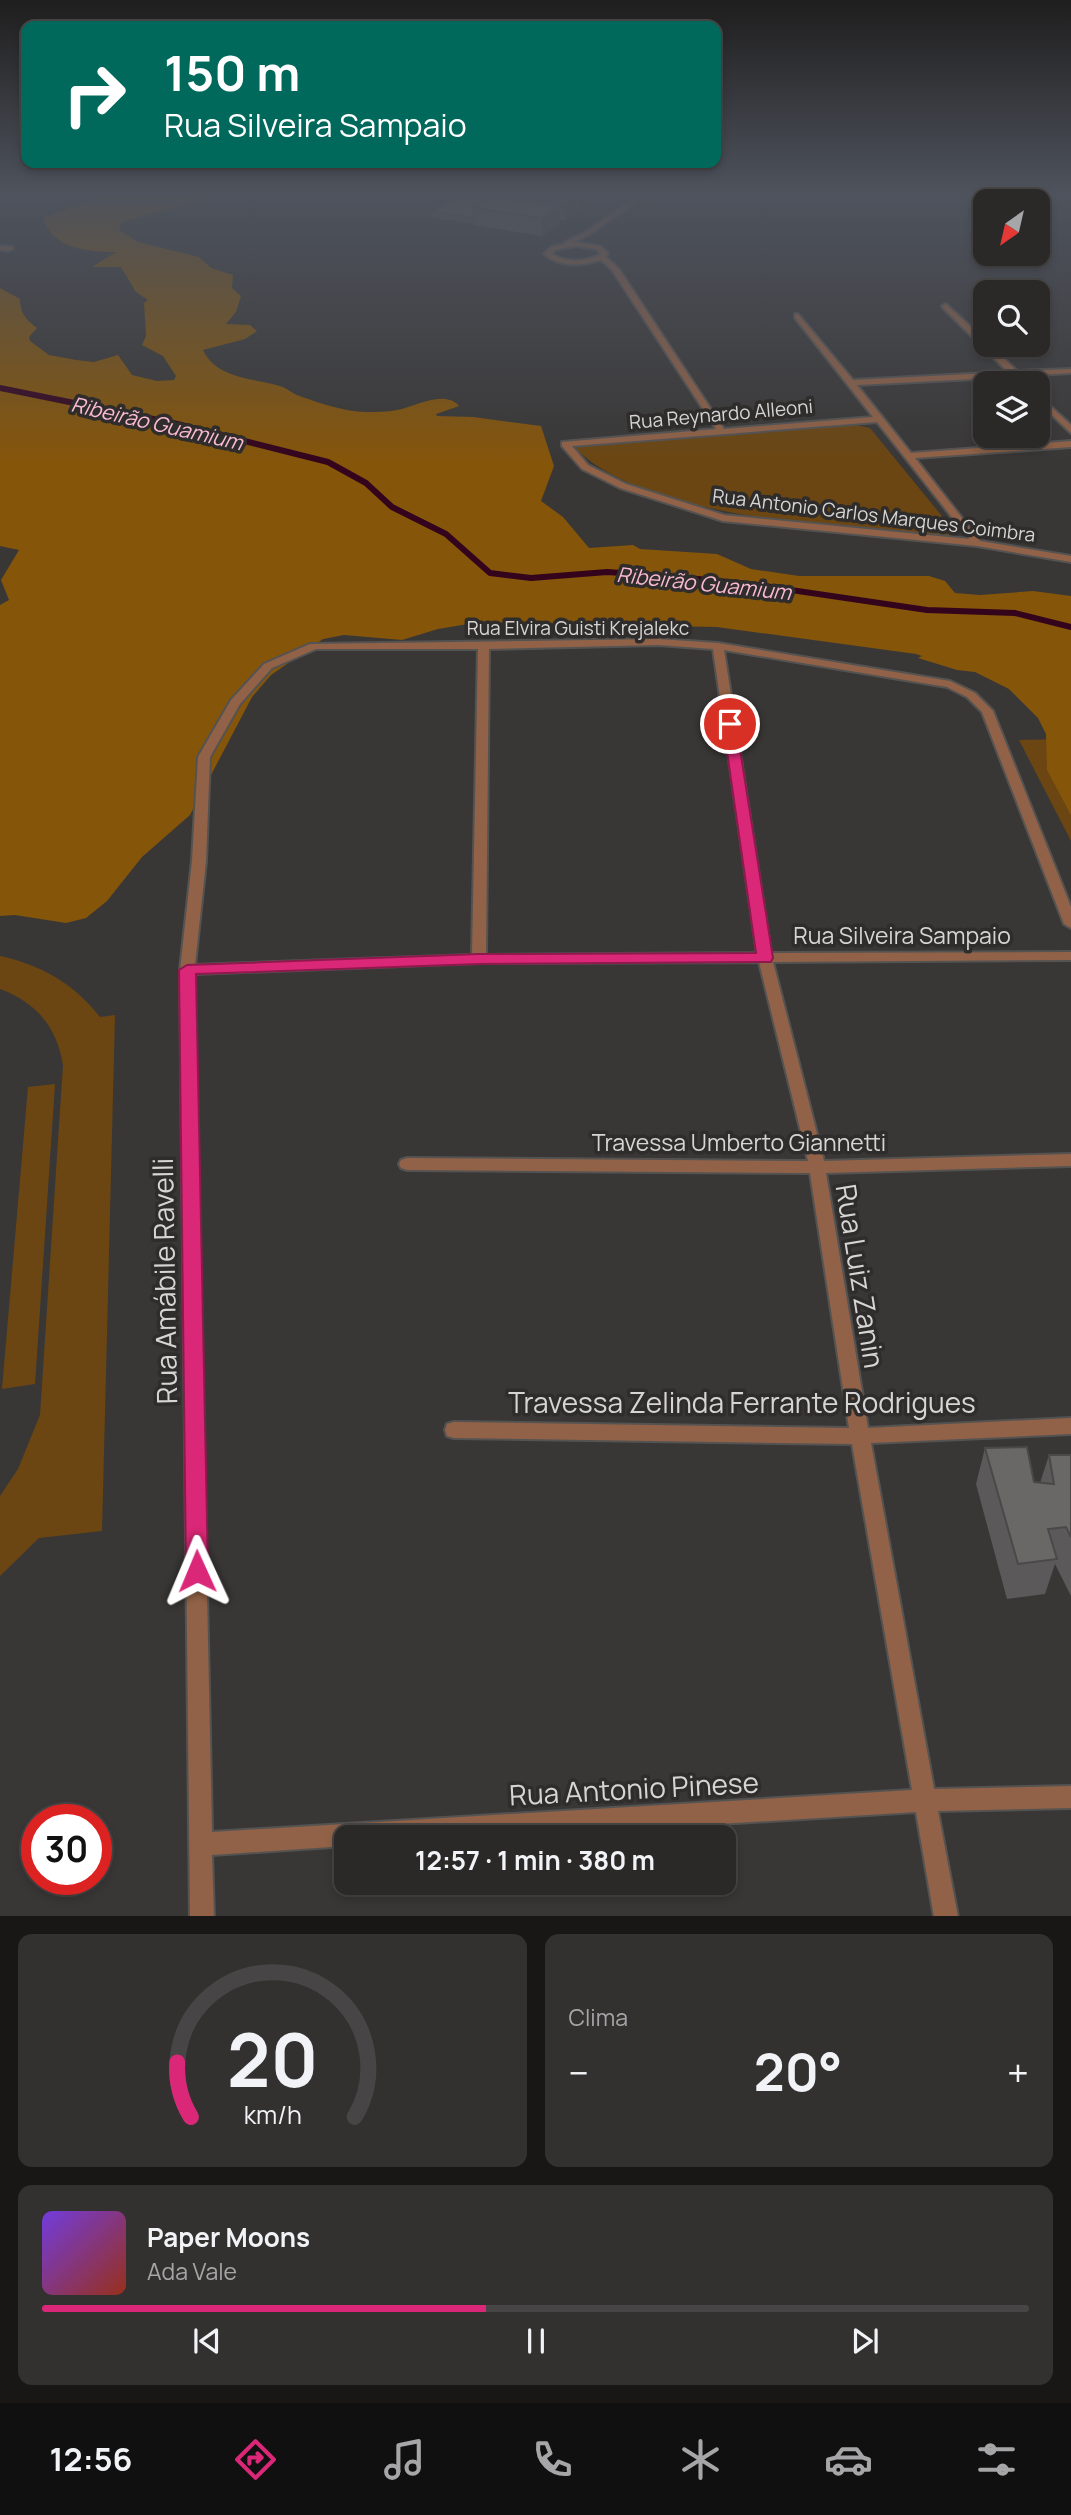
<!DOCTYPE html>
<html lang="pt">
<head>
<meta charset="utf-8">
<style>
  body { margin:0; font-family:Manrope,sans-serif; background:#333130; color:#f1f3f6; height:100vh; display:flex; flex-direction:column; font-size:26px; white-space:nowrap }
  * { box-sizing:border-box; margin:0 }
  p { font-size:23px; color:#a6a6a8 }
  .icon { flex:none; width:38px; height:38px; fill:none; stroke:currentColor; stroke-width:2; stroke-linecap:round; stroke-linejoin:round }
  .map { position:relative; height:1916px; overflow:hidden }
  .drawer { display:flex; flex-direction:column; gap:18px; padding:18px; background:#181716; flex:1 }
  .drawer>* { flex:none }
  .hud { position:absolute; left:21px; top:21px; width:700px; height:147px; border-radius:14px; box-shadow:0 4px 10px #0003,0 0 0 2px #474545; background:#00695c; color:#fff; overflow:hidden }
  .needle { width:46px; rotate:214deg }
  .controls { position:absolute; left:973px; top:189px; display:grid; gap:14px }
  .controls a { display:grid; place-items:center; width:77px; height:77px; border-radius:14px; background:#2b2928; box-shadow:0 4px 10px #0003,0 0 0 2px #474545; font-size:35px }
  .speed { position:absolute; left:21px; top:1804px; display:flex; gap:14px; font-size:35px; font-weight:700; text-align:center }
  .speed>* { display:grid; place-content:center; width:91px; height:91px; border-radius:50%; background:#2b2928; box-shadow:0 4px 10px #0003,0 0 0 2px #474545; line-height:1 }
  .speed .limit { border:10px solid #d22; background:#fff; color:#111 }
  .pin { position:absolute; display:grid; place-items:center; width:60px; height:60px; color:#fff; margin:-30px; border:4px solid #fff; border-radius:50%; box-shadow:0 2px 7px #0007 }
  .me { position:absolute; width:77px; margin:-38px; rotate:359deg; stroke-linejoin:round; filter:drop-shadow(0 0 5px #0008) }
  .turn { display:flex; align-items:center; gap:24px; height:147px; padding:0 28px; font-size:32px }
  .turn .icon { width:91px; height:91px; stroke-width:2.5 }
  .turn b { display:block; font-size:49px; line-height:60px }
  .big { font-size:52px; font-weight:700; line-height:1.1 }
  .drawer .card { flex:1; display:flex; flex-direction:column; justify-content:center; gap:10px; min-width:0; padding:0 24px; border-radius:14px; background:#333130 }
  .drawer .dial { align-items:center; gap:0 }
  .dial svg { height:182px; overflow:visible; fill:none; stroke:#474545; stroke-width:7; stroke-linecap:round; text-anchor:middle }
  .dial text { fill:#f1f3f6; stroke:none }
  .song { display:flex; align-items:center; gap:21px }
  .cover { width:84px; height:84px; border-radius:10px; background:linear-gradient(135deg,hsl(260 70% 55%),hsl(10 70% 35%)) }
  .played { height:7px; border-radius:4px; background:linear-gradient(90deg,#db2777 45%,#474545 45%) }
  .keys { display:flex; justify-content:space-around; direction:ltr }
  .heat { display:flex; justify-content:space-between; align-items:center; font-size:38px; direction:ltr }
  .drawer .tiles { flex:1; display:grid; gap:18px; grid-template-columns:1fr 1fr }
  .card:last-child { grid-column:span 2 }
  .trip { position:absolute; left:334px; top:1825px; width:402px; height:70px; border-radius:14px; background:#2b2928; box-shadow:0 4px 10px #0003,0 0 0 2px #474545; font-weight:700; line-height:70px; text-align:center }
  .dock { display:flex; height:112px; justify-content:space-around; align-items:center; background:#111010; color:#a6a6a8 }
  .dock .icon { width:49px; height:49px }
  .dock .selected { color:#db2777 }
  .dock b { font-size:32px; color:#f1f3f6 }
  .map>svg:first-child { display:block }
  .green { fill:#6b4612 }
  .forest { fill:#85550a }
  .lines { fill:none; stroke-linecap:round; stroke-linejoin:round }
  .stream-far1 { stroke:#34041d; stroke-width:4.5 }
  .stream { stroke:#34041d; stroke-width:6 }
  .street-casing { stroke:#555352; stroke-width:4 }
  .street { fill:#916247; fill-rule:evenodd }
  .wall { fill:#5b5959 }
  .shaded-wall { fill:#4a4848 }
  .building { fill:#6a6767; stroke:#4a4848; stroke-width:2 }
  .route { fill:#db2777; stroke:#8e194d; stroke-width:2 }
  .labels { text-anchor:middle; dominant-baseline:central; stroke-width:7; stroke-linejoin:round; paint-order:stroke }
  .far-street-label { font-size:19px; fill:#d6d4d4; stroke:#2f2c2c }
  .far-water-label { font-size:21px; font-style:italic; fill:#fabad3; stroke:#2f2c2c }
  .street-label { font-size:23px; fill:#d6d4d4; stroke:#2f2c2c }
  .near-street-label { font-size:28px; fill:#d6d4d4; stroke:#2f2c2c }
</style>
</head>
<body>
<div class="map">
<svg width="1071" height="1917" viewBox="0 0 1071 1917">
  <rect width="100%" height="100%" fill="#393736"/>
  <g class="green">
    <path d="M856,425L870,428L954,531L946,537C845,526 650,521 576,449L578,446Z"/>
    <polygon points="1071,739 1071,841 1019,740"/>
    <path d="M0,956C42,965 74,984 100,1017L115,1015L102,1531L39,1538L0,1576V1496L18,1469L40,1415L63,1065C57,1027 36,1002 0,989Z"/>
    <polygon points="55,1084 35,1384 2,1389 28,1087"/>
  </g>
  <path class="forest" d="M109,194H199L204,200L121,222L119,230L138,242L199,257L211,268L233,275L232,288L241,296L236,312L226,324L250,325L257,331L245,339L203,350C217,380 256,378 283,387C289,390 295,395 302,397C320,403 346,412 365,412C375,412 387,412 397,410C415,407 444,389 459,406L436,414L437,416L473,417L541,426L554,466L541,501L563,517L589,548L633,545L640,549L717,554L751,569L799,576H929L945,581L955,593L980,595L1033,591L1071,596V815L1047,770L1046,734L1038,718L1009,689L975,672L957,670L918,658L922,656L916,654L717,627L480,622L438,629L402,640L344,635L323,639L271,675L252,697L190,815L142,857L107,901L86,918L66,923L15,915L0,916V605L9,600L1,580L19,550L0,546V274V288L20,299C20,313 26,320 37,328L29,337L30,341L49,355L76,360L94,362L118,355L132,375L157,381L174,380L176,376L163,356L142,345L146,336L144,303L148,300L136,292L121,267H92L116,252C89,252 52,249 43,218Z"/>
  <g class="lines">
    <polyline class="stream-far1" points="0,388 3,389"/>
    <polyline class="stream" points="0,388 173,423 328,462 366,483 392,507 446,534 490,573 531,578 607,572 678,577 757,585 927,610 1015,613 1071,627"/>
    <defs>
      <g id="street">
        <polygon points="18,194 17,195 0,199 0,195"/>
        <path d="M641,194H648L590,234L574,242L600,246L608,253L606,257L619,269L724,429L873,417L795,318V314H798L853,380L1008,372L943,308L942,306L946,304L985,340V345H990L1017,371L1071,369V373L1022,376L1018,379L1013,377L857,385L911,453L1071,441V447L915,458L980,541L1071,556V562L977,546L723,521L620,488L582,469L562,446V442L716,429L612,270L601,260C582,266 560,268 544,254L551,247L564,244L565,242L586,232ZM576,246L596,249L601,254C585,262 567,263 552,254L555,250ZM877,422L969,539L724,515L626,484L588,465L572,446Z"/>
        <polygon points="0,246 12,247 13,249 9,251 0,250"/>
        <polygon points="1038,395 1071,425 1071,433 1038,402"/>
        <path d="M658,639L718,643L950,681L975,693L993,711L1071,907V928L1064,924L982,712L967,697L947,687L724,650L771,953L1071,952V960L773,962L824,1161L1071,1154V1166L826,1173L868,1428L1071,1418V1434L871,1443L934,1789L1071,1786V1808L938,1811L958,1917H934L916,1812L492,1838H346V1846L212,1855L214,1917H190L180,970L192,861L198,757L231,700L264,664L310,644ZM658,645L713,649L757,953L486,955L489,649ZM316,649H478L472,955L195,965L206,861L210,757L240,704L272,668ZM759,962L808,1161L407,1158L401,1160L399,1164L401,1168L407,1170L810,1173L849,1428L454,1422L447,1424L445,1430L447,1436L454,1438L852,1444L912,1790L212,1832L194,974L479,963Z"/>
      </g>
    </defs>
    <use href="#street" class="street-casing"/>
    <use href="#street" class="street"/>
  </g>
  <g class="wall">
    <polygon points="499,194 581,194 580,210 565,221 560,220 560,224 542,236 474,225 474,223 433,218 432,212 493,198 499,198"/>
    <polygon points="985,1448 1034,1482 1040,1483 1049,1455 1071,1455 1071,1596 1055,1564 1045,1594 1007,1599 976,1484"/>
  </g>
  <g class="shaded-wall">
    <polygon points="581,194 580,210 565,221 565,204"/>
    <polygon points="560,207 560,224 542,236 542,218"/>
  </g>
  <g class="building">
    <polygon points="464,194 493,198 473,208 474,217 473,218 432,212"/>
    <polygon points="499,194 580,194 565,204 536,199 531,202 560,207 542,218 473,208 495,197 523,202 530,198"/>
    <polygon points="1027,1447 1034,1482 1054,1484 1049,1455 1071,1455 1071,1537 1066,1527 1048,1529 1057,1559 1018,1564 985,1448"/>
  </g>
  <linearGradient id="sky" x2="0" y2="1"><stop stop-color="#1f1e1e"/><stop offset="0.42" stop-color="#4e535d"/><stop offset="1" stop-color="#4e535d" stop-opacity="0"/></linearGradient>
  <rect width="1071" height="462" fill="url(#sky)"/>
  <polygon class="route" points="730,720 736,724 773,958 771,962 479,964 196,974 208,1571 205,1578 197,1581 189,1578 186,1571 179,970 187,965 479,954 756,953 723,724"/>
  <g class="labels">
    <g class="far-street-label">
      <text transform="translate(721 414) rotate(-5)">Rua Reynardo Alleoni</text>
      <text transform="translate(874 515) rotate(7)">Rua Antonio Carlos Marques Coimbra</text>
      <text x="578" y="628">Rua Elvira Guisti Krejalekc</text>
    </g>
    <g class="far-water-label">
      <text transform="translate(157 423) rotate(13)">Ribeirão Guamium</text>
      <text transform="translate(704 583) rotate(6)">Ribeirão Guamium</text>
    </g>
    <g class="street-label">
      <text x="902" y="935">Rua Silveira Sampaio</text>
      <text x="739" y="1142">Travessa Umberto Giannetti</text>
    </g>
    <g class="near-street-label">
      <text transform="translate(861 1276) rotate(81)">Rua Luiz Zanin</text>
      <text transform="translate(164 1281) rotate(-91)">Rua Amábile Ravelli</text>
      <text x="742" y="1402">Travessa Zelinda Ferrante Rodrigues</text>
      <text transform="translate(634 1788) rotate(-3)">Rua Antonio Pinese</text>
    </g>
  </g>
</svg>
<div class="controls">
<a><svg class="needle" viewBox="-14 -14 28 28"><path d="M0-13l5 13h-10z" fill="#e53935"/><path d="M0 13l5-13h-10z" fill="#a6a6a8"/></svg></a>
<a><svg class="icon" aria-label="search" viewBox="0 0 24 24"><circle cx="10" cy="10" r="6"/><path d="M15 15l6 6"/></svg></a>
<a><svg class="icon" aria-label="layers" viewBox="0 0 24 24"><path d="M12 4l9 5-9 5-9-5zM3 14l9 5 9-5"/></svg></a>
</div>
<div class="speed"><div class="limit">30</div></div>
<div class="pin" style="left:730px;top:724px;background:#d93025"><svg class="icon" aria-label="arrive" viewBox="0 0 24 24"><path d="M6 21V4h12l-3 4 3 4H6"/></svg></div>
<svg class="me" style="left:197px;top:1571px" viewBox="-20 -20 40 40"><path d="M0-17L14 15 0 8-14 15z" fill="#db2777" stroke="#fff" stroke-width="4"/></svg>
<div class="trip">12:57 · 1 min · 380 m</div>
<div class="hud">
<div class="turn"><svg class="icon" aria-label="right" viewBox="0 0 24 24"><path d="M7 20v-9h11M14 6l5 5-5 5"/></svg><div><b>150 m</b>Rua Silveira Sampaio</div></div>
</div>
</div>
<section class="drawer">
<div class="tiles">
<div class="card dial"><svg viewBox="0 0 100 80">
<path d="M14 69A42 42 0 1 1 86 69"/>
<path d="M14 69A42 42 0 0 1 8 45" stroke="#db2777"/>
<text x="50" y="56" font-size="32" font-weight="700">20</text>
<text x="50" y="72" font-size="11">km/h</text>
</svg></div>
<div class="card"><p>Clima</p>
<div class="heat"><a>−</a><b class="big">20°</b><a>+</a></div>
</div>
<div class="card">
<div class="song"><i class="cover"></i><div><b>Paper Moons</b><p>Ada Vale</p></div></div>
<div class="played"></div>
<div class="keys"><svg class="icon" aria-label="previous" viewBox="0 0 24 24"><path d="M18 5L8 12l10 7zM5 5v14"/></svg><svg class="icon" aria-label="pause" viewBox="0 0 24 24"><path d="M8 5v14M16 5v14"/></svg><svg class="icon" aria-label="next" viewBox="0 0 24 24"><path d="M6 5l10 7-10 7zM19 5v14"/></svg></div>
</div>
</div>
</section>
<nav class="dock">
<b>12:56</b>
<svg class="icon selected" aria-label="directions" viewBox="0 0 24 24"><path d="M12 3l9 9-9 9-9-9zM9 14v-3h6M13 9l2 2-2 2"/></svg>
<svg class="icon" aria-label="music" viewBox="0 0 24 24"><path d="M9 18V5l10-2v13"/><circle cx="6" cy="18" r="3"/><circle cx="16" cy="16" r="3"/></svg>
<svg class="icon" aria-label="phone" viewBox="0 0 24 24"><path d="M5 4h4l2 5-3 2q2 4 5 5l2-3 5 2v4C11 20 4 13 5 4z"/></svg>
<svg class="icon" aria-label="climate" viewBox="0 0 24 24"><path d="M12 3v18M4 7l16 10M4 17L20 7"/></svg>
<svg class="icon" aria-label="car" viewBox="0 0 24 24"><path d="M5 17H2v-5l4-1 3-4h7l3 4 3 1v5h-3M9 17h6M6 11h13"/><circle cx="7" cy="17" r="2"/><circle cx="17" cy="17" r="2"/></svg>
<svg class="icon" aria-label="filters" viewBox="0 0 24 24"><path d="M4 7h16M4 17h16"/><circle cx="9" cy="7" r="2"/><circle cx="15" cy="17" r="2"/></svg>
</nav>
</body>
</html>
